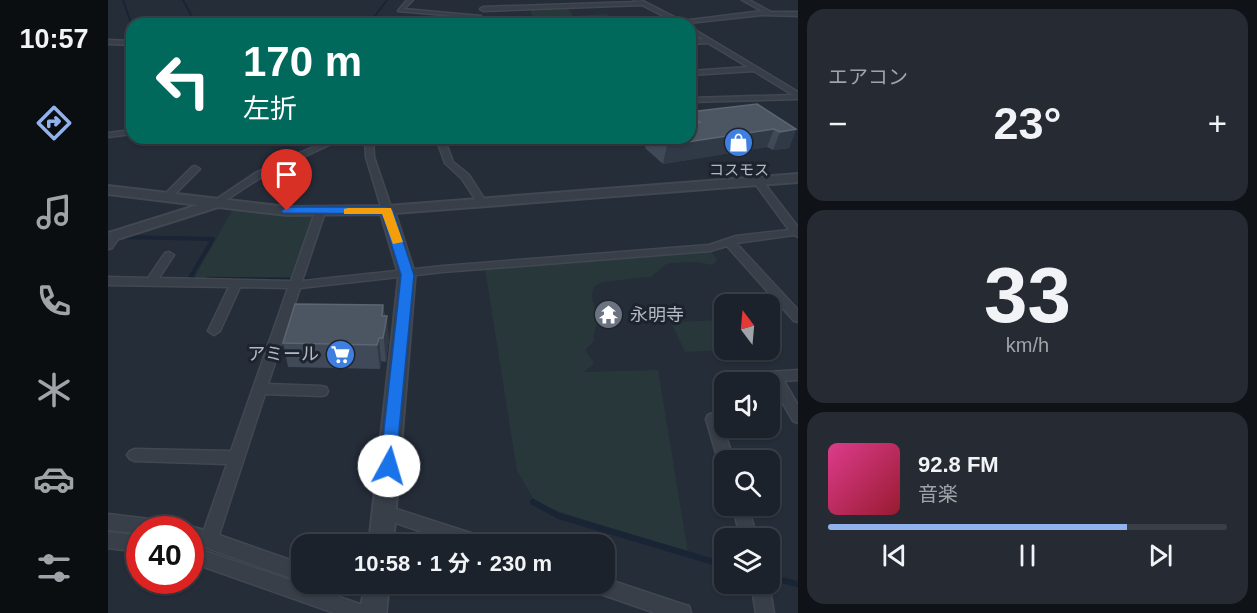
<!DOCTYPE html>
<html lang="ja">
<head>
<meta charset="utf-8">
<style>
  body { margin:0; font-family:Helvetica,"Noto Sans JP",sans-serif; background:#252a33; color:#f1f3f6; height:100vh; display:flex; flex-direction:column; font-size:22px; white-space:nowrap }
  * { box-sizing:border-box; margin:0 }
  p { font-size:20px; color:#a0a4a9 }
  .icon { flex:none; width:33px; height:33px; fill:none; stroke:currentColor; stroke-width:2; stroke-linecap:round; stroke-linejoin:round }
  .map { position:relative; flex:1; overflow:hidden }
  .side { display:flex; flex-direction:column; gap:9px; padding:9px; background:#0f1318; width:459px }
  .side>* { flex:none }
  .top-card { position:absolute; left:18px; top:18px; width:570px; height:126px; border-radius:18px; box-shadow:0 2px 4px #0004,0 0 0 2px #3a3f47; background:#00695c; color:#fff; overflow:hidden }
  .needle { width:39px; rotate:344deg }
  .fabs { position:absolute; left:606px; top:294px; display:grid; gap:12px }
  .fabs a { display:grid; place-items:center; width:66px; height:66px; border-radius:12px; background:#1c222b; box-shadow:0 2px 4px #0004,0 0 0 2px #3a3f47; font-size:30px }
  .speed { position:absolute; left:18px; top:516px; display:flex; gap:12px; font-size:30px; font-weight:700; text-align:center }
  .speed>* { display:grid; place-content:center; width:78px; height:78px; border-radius:50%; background:#1c222b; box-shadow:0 2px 4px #0004,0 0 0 2px #3a3f47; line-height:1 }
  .speed .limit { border:9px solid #d22; background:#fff; color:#111 }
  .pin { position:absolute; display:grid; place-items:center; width:51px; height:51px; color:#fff; margin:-62px -26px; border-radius:50% 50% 50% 0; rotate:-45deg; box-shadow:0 0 6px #0007 }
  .pin .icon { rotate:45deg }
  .me { position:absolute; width:66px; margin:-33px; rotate:6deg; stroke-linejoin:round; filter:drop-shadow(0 0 4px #0008) }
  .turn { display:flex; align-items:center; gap:21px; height:126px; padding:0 18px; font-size:27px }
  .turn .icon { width:78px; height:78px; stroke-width:2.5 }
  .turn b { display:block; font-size:42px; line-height:51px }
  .big { font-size:45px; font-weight:700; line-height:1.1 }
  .side .card { flex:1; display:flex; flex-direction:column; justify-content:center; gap:9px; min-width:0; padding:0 21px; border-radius:18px; background:#252a33 }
  .side .dial { align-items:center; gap:0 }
  .dial b { font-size:78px; line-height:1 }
  .song { display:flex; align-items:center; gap:18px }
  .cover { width:72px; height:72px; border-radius:9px; background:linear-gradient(135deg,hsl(330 70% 55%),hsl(350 70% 35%)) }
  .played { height:6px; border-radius:3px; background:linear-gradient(90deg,#91b2ec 75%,#3a3f47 75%) }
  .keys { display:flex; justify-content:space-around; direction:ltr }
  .heat { display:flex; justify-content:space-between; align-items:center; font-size:33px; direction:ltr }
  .trip { position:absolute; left:183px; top:534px; width:324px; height:60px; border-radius:18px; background:#1c222b; box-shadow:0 2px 4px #0004,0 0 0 2px #3a3f47; font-weight:700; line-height:60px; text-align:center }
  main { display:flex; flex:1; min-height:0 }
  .tab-bar { display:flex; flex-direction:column; width:108px; justify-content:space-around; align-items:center; background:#0b0e11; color:#a0a4a9 }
  .tab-bar .icon { width:42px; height:42px }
  .tab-bar .on { color:#91b2ec }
  .tab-bar b { font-size:27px; color:#f1f3f6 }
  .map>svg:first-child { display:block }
  .green { fill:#27373a }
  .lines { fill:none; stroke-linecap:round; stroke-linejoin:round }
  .stream-far3 { stroke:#192435; stroke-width:2 }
  .stream-far2 { stroke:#192435; stroke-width:4 }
  .stream-far1 { stroke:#192435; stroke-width:4.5 }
  .stream { stroke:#192435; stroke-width:6 }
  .minor-casing { stroke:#414852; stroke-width:3 }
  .tertiary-casing { stroke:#414852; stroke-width:4 }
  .minor { fill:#383f49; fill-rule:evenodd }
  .tertiary { fill:#383f49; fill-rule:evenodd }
  .wall { fill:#404957 }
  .shaded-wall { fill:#303946 }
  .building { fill:#4c5663; stroke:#5c6572; stroke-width:1.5 }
  .route { fill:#1a73e8; stroke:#114b97; stroke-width:1.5 }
  .slow { fill:#f59e0b }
  .labels { text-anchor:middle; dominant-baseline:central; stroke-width:6; stroke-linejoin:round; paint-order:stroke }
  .far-poi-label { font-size:15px; fill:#b4bac5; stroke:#1d242e }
  .poi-label { font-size:18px; fill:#b4bac5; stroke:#1d242e; text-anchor:start }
</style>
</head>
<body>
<main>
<nav class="tab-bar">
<b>10:57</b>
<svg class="icon on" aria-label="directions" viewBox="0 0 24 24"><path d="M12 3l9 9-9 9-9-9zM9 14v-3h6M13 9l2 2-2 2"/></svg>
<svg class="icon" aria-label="music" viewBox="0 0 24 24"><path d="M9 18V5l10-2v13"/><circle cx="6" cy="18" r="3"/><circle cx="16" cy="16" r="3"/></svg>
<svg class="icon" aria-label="phone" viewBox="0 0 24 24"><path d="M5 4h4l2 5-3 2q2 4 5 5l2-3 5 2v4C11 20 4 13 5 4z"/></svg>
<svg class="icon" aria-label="climate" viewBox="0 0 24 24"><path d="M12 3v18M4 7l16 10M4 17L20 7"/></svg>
<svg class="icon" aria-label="car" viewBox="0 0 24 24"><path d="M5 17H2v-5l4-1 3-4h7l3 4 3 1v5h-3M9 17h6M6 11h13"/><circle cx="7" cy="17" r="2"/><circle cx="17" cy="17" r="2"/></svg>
<svg class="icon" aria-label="filters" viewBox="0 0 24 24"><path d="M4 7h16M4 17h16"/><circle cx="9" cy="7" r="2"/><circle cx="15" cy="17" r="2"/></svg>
</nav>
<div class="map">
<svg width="690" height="613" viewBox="0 0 690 613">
  <rect width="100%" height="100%" fill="#252d39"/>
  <g class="green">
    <polygon points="459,7 465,16 499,14 504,19 495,20 499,24 428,24 421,8"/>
    <polygon points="125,209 208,215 186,278 86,278"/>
    <path d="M603,251L609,260L604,265L589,262L563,263L557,265L543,277L494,282L487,286C479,299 491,310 489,322C488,330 485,333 486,341L477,350L485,361V365L476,372L550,370L580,552L436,507L425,498L409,471L377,269Z"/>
    <polygon points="616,320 617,350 577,352 563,322"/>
  </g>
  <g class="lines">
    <g class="stream-far3">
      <polyline points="15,0 24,26"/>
      <polyline points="75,0 88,24"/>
      <polyline points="261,24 279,0"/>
    </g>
    <polyline class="stream-far2" points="14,237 105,239 83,276"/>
    <g class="stream-far1">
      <polyline points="84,275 82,279 86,279"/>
      <polyline points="100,279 212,280"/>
    </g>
    <g class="stream">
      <polyline points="425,502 451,516 616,565"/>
      <polyline points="673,580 690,584"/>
    </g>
    <defs>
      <g id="minor">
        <polygon points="299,0 305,0 296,9 373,16 370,18 290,11"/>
        <polygon points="526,0 533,0 574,21 654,11 634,0 641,0 663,12 690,12 690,16 654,15 571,24 534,5 375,11 372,9 375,7 528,2"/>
        <polygon points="582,27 690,92 690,99 582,102 582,98 685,95 646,71 582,75 582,71 640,67 600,43 582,44 582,40 595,39 582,32"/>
        <polygon points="0,40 24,41 24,45 0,44"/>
        <polygon points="24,130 24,134 0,137 0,133"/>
        <polygon points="225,138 236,138 155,176 112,204 106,204 104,202 149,172"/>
        <polygon points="257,138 265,138 266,157 284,210 283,212 275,212 274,210 258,157"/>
        <polygon points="328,138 336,138 345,162 361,175 379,203 377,205 371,205 354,179 337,163"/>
        <polygon points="87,166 92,169 62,199 56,199 56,195 84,167"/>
        <polygon points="650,178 653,179 690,227 690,237 686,235 628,243 690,310 690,322 686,321 619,246 602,251 335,272 192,288 160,384 213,386 218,387 220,391 218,395 213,396 157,394 111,535 194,564 194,578 189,580 82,542 82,530 76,528 82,526 96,530 119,464 27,461 22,459 19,455 22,451 27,449 123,451 180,288 132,287 112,331 106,335 100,331 121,287 0,285 0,277 40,278 57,253 61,252 66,255 51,278 183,281 207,212 212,209 217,212 194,281 335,266 601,245 628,236 681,230 645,181"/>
        <path d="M8,232L13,235L4,248L0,249C0,242 0,234 8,232Z"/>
        <polygon points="690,370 690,380 676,381 690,405 690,423 685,421 659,376 661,372"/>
        <polygon points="605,413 610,415 612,419 626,460 616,460 616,466 613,465 610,460 598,419 600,415"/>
        <polygon points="276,505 372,536 378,538 381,544 350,544 270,517 268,512 270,507"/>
        <polygon points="624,506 640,506 649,538 633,538"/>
        <polygon points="0,514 66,522 72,525 74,530 32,530 32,533 0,530"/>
        <polygon points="0,532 32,536 32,552 0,548"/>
        <polygon points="82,546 252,604 259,606 261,613 226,613 82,562"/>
        <polygon points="496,578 574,604 581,606 583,613 547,613 481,590 478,584 496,584"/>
        <polygon points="643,584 661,584 666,613 648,613"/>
      </g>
      <g id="tertiary">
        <polygon points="690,174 690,182 287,213 307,275 285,544 261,544 291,275 273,214 179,215 110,207 0,242 0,233 90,205 0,194 0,186 179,207 279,206"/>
        <polygon points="257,584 281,584 278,613 252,613"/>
      </g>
    </defs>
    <use href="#minor" class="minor-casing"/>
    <use href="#tertiary" class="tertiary-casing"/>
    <use href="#minor" class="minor"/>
    <use href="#tertiary" class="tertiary"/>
  </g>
  <g class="wall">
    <polygon points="582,112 688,129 681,148 665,150 659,147 555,164 537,148 539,138 582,138"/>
    <polygon points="275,305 281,339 278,362 273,361 272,369 180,367 175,343"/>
  </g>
  <g class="shaded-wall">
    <polygon points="666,129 659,147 555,164 559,145"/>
    <polygon points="688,129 681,148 665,150 672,132"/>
    <polygon points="275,305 277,326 279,316 281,339 278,362 274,316"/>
    <polygon points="271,338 273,361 272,369 269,345"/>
  </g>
  <g class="building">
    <polygon points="649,104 688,129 672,132 666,129 559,145 551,138 582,138 582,124 592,122 582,115 582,112"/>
    <polygon points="187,304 275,305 274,316 279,316 275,338 271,338 269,345 175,343"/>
  </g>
  <polygon class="route" points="179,207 279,207 285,210 306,275 287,472 281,474 275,472 272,466 293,275 274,214 175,213 173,211"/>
  <polygon class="slow" points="240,208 283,208 295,242 285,244 274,214 236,214 236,209"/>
  <defs>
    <symbol id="shop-disc" viewBox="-11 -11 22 22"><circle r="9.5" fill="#3f7fe0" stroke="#1d242e"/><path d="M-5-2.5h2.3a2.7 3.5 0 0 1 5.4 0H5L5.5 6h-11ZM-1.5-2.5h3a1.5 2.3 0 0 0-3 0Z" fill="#fff"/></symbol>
    <symbol id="temple-disc" viewBox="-11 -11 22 22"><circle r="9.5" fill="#6b7280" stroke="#1d242e"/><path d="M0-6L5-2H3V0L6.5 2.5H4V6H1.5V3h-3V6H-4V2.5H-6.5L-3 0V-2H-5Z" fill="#fff"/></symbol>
    <symbol id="supermarket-disc" viewBox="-11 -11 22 22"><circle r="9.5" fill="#3f7fe0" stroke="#1d242e"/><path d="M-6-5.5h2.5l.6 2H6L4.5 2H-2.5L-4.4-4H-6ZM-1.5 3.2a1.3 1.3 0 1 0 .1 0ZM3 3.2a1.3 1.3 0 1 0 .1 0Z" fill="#fff"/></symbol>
  </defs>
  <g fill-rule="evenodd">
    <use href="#shop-disc" x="614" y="126" width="33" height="33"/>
    <use href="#temple-disc" x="484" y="298" width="33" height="33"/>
    <use href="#supermarket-disc" x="216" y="338" width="33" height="33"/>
  </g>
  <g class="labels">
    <g class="far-poi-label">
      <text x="631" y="169">コスモス</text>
    </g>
    <g class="poi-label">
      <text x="522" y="315">永明寺</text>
      <text x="211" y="354" text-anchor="end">アミール</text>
    </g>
  </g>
</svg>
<div class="fabs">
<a><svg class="needle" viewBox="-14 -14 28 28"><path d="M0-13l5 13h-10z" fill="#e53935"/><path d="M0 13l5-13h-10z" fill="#a0a4a9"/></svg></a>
<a><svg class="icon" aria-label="sound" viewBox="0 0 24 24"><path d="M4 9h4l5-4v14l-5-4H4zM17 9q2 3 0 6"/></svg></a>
<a><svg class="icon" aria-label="search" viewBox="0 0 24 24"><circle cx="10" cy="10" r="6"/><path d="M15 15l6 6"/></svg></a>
<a><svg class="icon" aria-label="layers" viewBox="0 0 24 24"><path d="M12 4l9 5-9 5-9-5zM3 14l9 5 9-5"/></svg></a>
</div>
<div class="speed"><div class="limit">40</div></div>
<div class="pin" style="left:179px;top:211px;background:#d93025"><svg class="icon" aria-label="arrive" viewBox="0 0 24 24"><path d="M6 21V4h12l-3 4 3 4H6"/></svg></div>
<svg class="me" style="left:281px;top:466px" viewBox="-20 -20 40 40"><circle r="19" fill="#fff"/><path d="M0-13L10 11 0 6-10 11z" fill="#1a73e8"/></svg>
<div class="trip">10:58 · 1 分 · 230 m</div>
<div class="top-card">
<div class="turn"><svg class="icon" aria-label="left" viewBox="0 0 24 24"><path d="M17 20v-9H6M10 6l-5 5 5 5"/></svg><div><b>170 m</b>左折</div></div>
</div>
</div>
<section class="side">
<div class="card"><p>エアコン</p>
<div class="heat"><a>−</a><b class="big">23°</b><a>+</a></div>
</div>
<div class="card dial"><b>33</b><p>km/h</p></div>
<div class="card">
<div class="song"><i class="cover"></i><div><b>92.8 FM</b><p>音楽</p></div></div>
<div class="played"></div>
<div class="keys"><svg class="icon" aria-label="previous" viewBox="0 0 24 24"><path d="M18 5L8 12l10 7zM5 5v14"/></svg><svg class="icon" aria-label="pause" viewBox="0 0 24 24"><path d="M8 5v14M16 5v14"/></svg><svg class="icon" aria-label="next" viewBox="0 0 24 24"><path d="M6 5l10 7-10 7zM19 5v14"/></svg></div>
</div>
</section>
</main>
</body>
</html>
